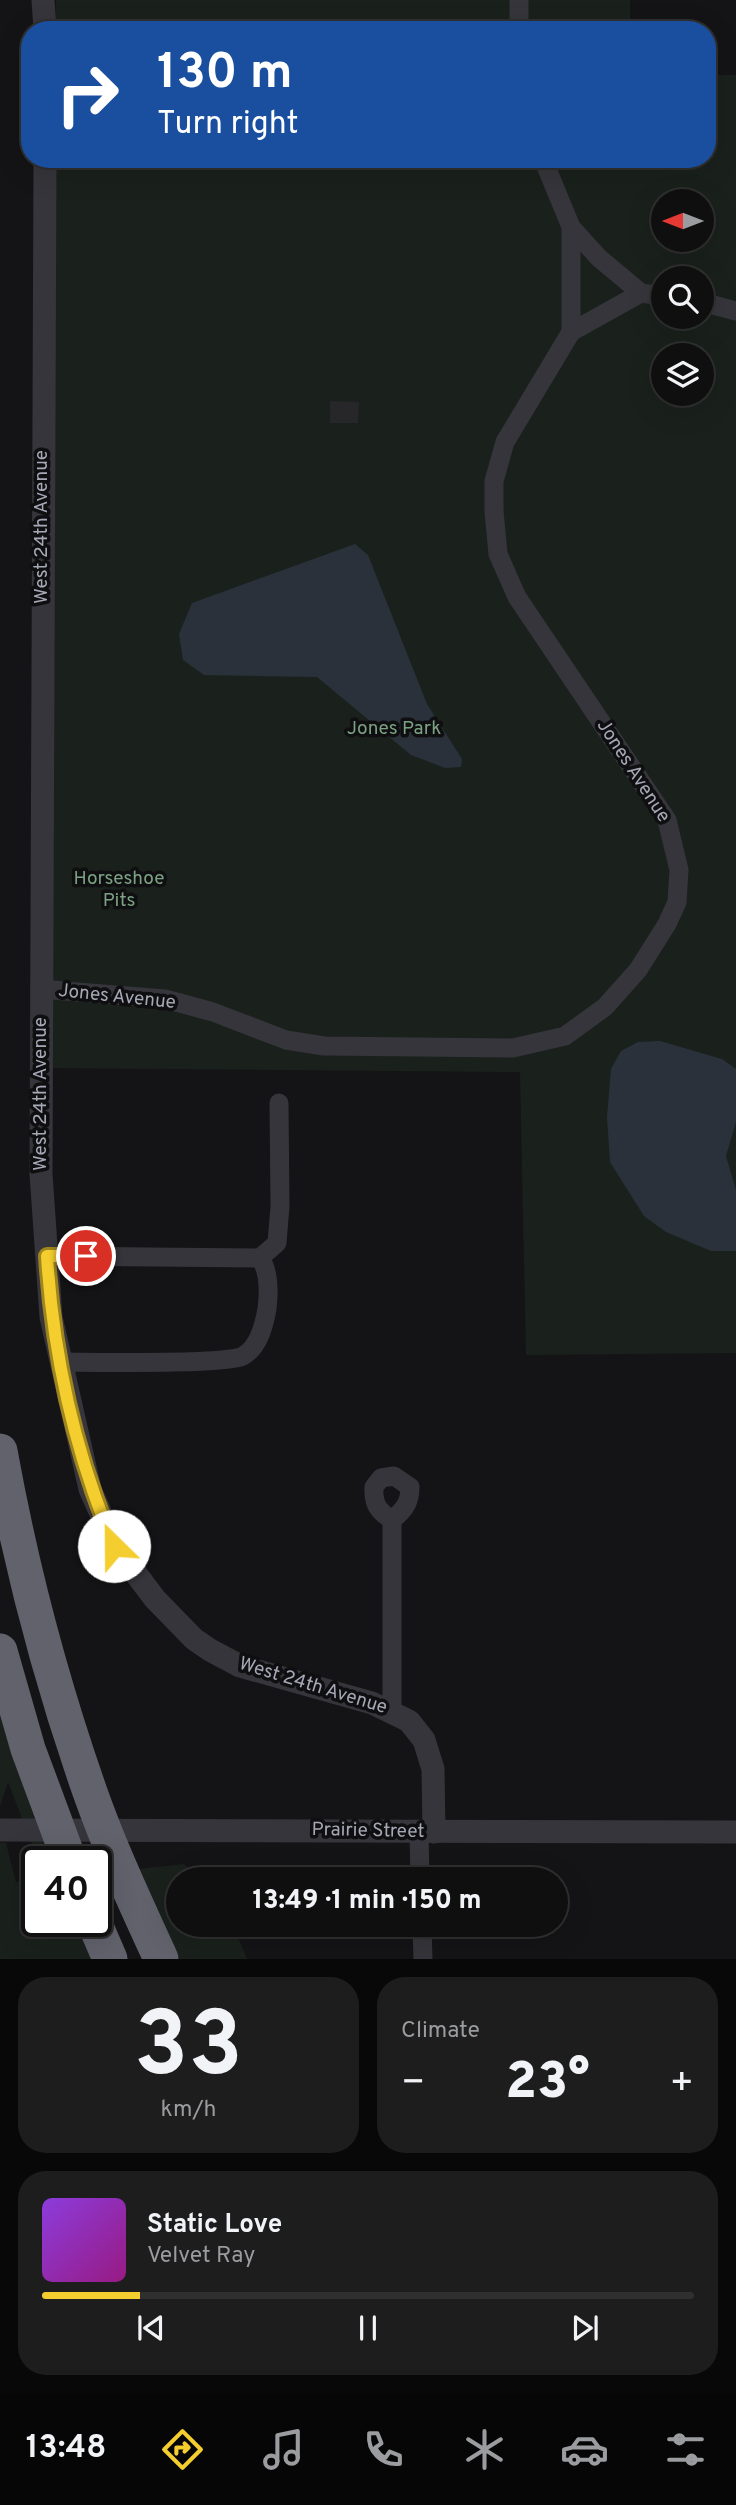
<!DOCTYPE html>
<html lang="en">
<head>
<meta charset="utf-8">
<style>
  body { margin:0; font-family:Overpass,sans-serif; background:#1d1d1e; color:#f1f3f6; height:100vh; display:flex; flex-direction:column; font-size:26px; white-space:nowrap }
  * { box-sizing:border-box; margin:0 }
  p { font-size:23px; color:#9b9c9f }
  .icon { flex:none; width:38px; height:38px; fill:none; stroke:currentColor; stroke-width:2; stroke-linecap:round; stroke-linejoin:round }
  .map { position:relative; height:1959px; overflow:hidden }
  .drawer { display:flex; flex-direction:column; gap:18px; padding:18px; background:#080809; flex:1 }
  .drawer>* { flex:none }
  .hud { position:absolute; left:21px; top:21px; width:695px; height:147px; border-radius:28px; box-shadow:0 7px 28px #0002,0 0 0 2px #2f2f30; background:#1a4fa0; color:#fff; overflow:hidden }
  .needle { width:46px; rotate:270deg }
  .controls { position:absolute; left:651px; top:189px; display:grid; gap:14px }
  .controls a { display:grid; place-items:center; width:63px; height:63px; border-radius:50%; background:#0f0f10; box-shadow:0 7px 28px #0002,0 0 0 2px #2f2f30; font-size:35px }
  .speed { position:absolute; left:21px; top:1846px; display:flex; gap:14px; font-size:35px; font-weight:700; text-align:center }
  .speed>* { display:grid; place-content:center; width:91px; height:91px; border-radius:50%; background:#0f0f10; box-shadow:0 7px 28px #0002,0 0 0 2px #2f2f30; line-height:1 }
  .speed .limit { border:4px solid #111; border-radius:10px; background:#fff; color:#111 }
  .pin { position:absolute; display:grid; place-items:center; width:60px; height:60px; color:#fff; margin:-30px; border:4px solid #fff; border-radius:50%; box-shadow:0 2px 7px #0007 }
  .me { position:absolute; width:77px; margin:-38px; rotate:337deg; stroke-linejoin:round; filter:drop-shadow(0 0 5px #0008) }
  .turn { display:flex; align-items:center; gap:24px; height:147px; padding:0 21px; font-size:32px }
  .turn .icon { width:91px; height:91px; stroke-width:2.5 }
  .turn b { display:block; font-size:49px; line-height:60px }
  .big { font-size:52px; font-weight:800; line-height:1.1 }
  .drawer .tile { flex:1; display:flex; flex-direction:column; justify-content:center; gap:10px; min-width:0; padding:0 24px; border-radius:28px; background:#1d1d1e }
  .drawer .dial { align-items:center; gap:0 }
  .dial b { font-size:91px; line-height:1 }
  .song { display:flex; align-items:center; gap:21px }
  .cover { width:84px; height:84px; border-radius:10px; background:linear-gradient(135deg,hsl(270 70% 55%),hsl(310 70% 35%)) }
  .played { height:7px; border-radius:4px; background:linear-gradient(90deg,#f4cd2e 15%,#2f2f30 15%) }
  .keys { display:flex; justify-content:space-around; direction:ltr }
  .heat { display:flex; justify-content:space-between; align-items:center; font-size:38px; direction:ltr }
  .drawer .tiles { flex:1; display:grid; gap:18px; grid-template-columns:1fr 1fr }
  .tile:last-child { grid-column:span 2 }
  .trip { position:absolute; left:166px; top:1867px; width:402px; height:70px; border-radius:35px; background:#0f0f10; box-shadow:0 7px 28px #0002,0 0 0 2px #2f2f30; font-weight:800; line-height:70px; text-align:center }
  .dock { display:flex; height:112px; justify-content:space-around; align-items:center; background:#060606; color:#9b9c9f }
  .dock .icon { width:49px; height:49px }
  .dock .active { color:#f4cd2e }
  .dock b { font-size:32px; color:#f1f3f6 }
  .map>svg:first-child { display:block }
  .green { fill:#1a211c; fill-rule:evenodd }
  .water { fill:#2a313a }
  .building { fill:#27272a }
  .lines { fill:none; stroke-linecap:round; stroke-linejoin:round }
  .minor { stroke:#35353b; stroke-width:19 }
  .tertiary { stroke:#35353b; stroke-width:23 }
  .motorway { stroke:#61626c; stroke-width:35 }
  .route-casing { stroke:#9f851e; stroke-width:18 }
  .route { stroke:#f4cd2e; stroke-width:12 }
  .labels { text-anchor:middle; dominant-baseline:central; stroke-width:7; stroke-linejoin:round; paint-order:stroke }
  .street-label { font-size:19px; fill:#a6a8b6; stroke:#0f0f11 }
  .park-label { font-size:19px; fill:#7ca284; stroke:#0f0f11 }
</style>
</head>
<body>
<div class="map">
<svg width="736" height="1959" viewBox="0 0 736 1959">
  <rect width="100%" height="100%" fill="#141416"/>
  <g class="green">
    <polygon points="56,0 630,0 630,30 55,30"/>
    <path d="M707,75H736V1353L526,1355L520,1072L52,1068L55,159H707ZM663,201H702V240H663ZM663,278H702V317H663ZM663,355H702V394H663Z"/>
    <polygon points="0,1711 51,1862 39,1862 8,1782 0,1806"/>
    <polygon points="0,1843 6,1843 16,1882 37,1882 37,1922 76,1922 93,1959 0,1959"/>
    <polygon points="184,1864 198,1879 178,1880 178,1925 233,1925 247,1959 179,1959 138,1869"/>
  </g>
  <g class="water">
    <polygon points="355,544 368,555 427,704 462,759 461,767 445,768 411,755 317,677 204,675 183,660 179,634 192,603"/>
    <polygon points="660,1041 722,1059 736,1069 736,1122 726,1156 736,1190 736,1251 711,1251 666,1232 644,1216 610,1162 607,1117 611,1069 621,1051 638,1042"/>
  </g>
  <polygon class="building" points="330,401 359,402 358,423 330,423"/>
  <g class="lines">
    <g class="minor">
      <polyline points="519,0 519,30"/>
      <polyline points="543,159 571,227 599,258 641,293 663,296"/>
      <polyline points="702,302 736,311"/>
      <polyline points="571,332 641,293"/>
      <polyline points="40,989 165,999 213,1012 286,1040 324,1046 513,1048 565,1036 605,1007 638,970 667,924 677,902 679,870 667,820 517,597 498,554 494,511 494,481 505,442 571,332 571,227"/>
      <polyline points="47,1256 260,1258 277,1243 280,1206 279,1103"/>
      <path d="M60,1362C90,1362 225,1365 243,1356C259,1347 264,1325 267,1309C269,1293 269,1271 260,1258"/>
      <path d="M394,1476L410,1487C410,1503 404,1510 392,1520C378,1511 373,1504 374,1487L381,1478Z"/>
      <polyline points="392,1710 392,1520"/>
      <polyline points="419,1832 420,1880"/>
      <polyline points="422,1925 423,1959"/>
    </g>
    <g class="tertiary">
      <polyline points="43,0 45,30"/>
      <polyline points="45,159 41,1174 51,1317 90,1489 115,1546 155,1599 194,1639 210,1650 240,1666 372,1703 409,1721 424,1740 433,1769 434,1832"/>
      <polyline points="0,1830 736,1832"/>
    </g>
    <g class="motorway">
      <path d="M0,1451C21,1567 51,1681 90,1792C110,1849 136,1904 161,1959"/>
      <polyline points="0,1651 28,1749 70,1862"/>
      <polyline points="94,1922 110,1959"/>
    </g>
  </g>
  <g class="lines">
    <defs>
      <path id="route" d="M86,1256H47C53,1355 76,1455 114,1546"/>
    </defs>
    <use href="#route" class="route-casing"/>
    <use href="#route" class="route"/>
  </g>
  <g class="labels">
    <g class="street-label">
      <text transform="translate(42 527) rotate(-90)">West 24th Avenue</text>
      <text transform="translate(633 771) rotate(57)">Jones Avenue</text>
      <text transform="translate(117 997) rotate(6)">Jones Avenue</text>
      <text transform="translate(41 1094) rotate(-90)">West 24th Avenue</text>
      <text transform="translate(313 1686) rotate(17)">West 24th Avenue</text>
      <text transform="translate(368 1831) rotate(1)">Prairie Street</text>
    </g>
    <g class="park-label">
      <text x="394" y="729">Jones Park</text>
      <text x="119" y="879">Horseshoe<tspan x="119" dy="22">Pits</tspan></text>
    </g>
  </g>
</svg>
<div class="controls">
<a><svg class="needle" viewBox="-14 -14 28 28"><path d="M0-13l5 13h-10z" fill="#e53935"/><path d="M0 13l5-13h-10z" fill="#9b9c9f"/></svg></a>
<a><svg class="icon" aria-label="search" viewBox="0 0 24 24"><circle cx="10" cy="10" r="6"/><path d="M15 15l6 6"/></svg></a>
<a><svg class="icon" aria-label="layers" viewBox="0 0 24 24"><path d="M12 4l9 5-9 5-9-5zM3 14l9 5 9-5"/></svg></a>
</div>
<div class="speed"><div class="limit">40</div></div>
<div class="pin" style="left:86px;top:1256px;background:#d93025"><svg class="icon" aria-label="arrive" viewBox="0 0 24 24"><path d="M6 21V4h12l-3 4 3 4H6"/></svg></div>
<svg class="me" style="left:114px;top:1546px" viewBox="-20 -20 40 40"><circle r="19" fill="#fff"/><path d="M0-13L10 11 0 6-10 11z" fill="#f4cd2e"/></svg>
<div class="trip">13:49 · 1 min · 150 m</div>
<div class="hud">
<div class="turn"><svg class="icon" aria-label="right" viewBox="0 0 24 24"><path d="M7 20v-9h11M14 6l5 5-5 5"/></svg><div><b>130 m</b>Turn right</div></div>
</div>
</div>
<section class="drawer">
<div class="tiles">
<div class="tile dial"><b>33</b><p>km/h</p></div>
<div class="tile"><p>Climate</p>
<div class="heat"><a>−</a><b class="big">23°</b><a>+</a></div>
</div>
<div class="tile">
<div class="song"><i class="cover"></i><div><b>Static Love</b><p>Velvet Ray</p></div></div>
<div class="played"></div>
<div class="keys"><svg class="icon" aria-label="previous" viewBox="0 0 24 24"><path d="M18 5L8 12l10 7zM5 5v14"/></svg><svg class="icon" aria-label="pause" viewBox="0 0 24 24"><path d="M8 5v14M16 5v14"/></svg><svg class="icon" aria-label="next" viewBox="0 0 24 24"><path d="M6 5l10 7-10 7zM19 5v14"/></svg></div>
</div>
</div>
</section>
<nav class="dock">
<b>13:48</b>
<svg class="icon active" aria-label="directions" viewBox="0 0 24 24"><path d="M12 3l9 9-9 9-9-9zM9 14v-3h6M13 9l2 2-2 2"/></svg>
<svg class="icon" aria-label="music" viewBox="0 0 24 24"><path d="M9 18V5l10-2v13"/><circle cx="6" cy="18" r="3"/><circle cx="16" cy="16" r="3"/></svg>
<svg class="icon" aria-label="phone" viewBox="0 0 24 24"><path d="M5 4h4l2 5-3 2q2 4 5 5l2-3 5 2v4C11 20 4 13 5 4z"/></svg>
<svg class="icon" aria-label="climate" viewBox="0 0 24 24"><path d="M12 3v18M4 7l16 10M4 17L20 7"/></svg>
<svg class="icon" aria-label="car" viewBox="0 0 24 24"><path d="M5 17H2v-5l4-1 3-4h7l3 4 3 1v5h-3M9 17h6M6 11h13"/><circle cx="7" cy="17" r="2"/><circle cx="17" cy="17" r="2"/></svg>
<svg class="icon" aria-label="filters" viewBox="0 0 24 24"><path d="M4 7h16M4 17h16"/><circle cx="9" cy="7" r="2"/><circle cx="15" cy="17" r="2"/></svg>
</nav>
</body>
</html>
